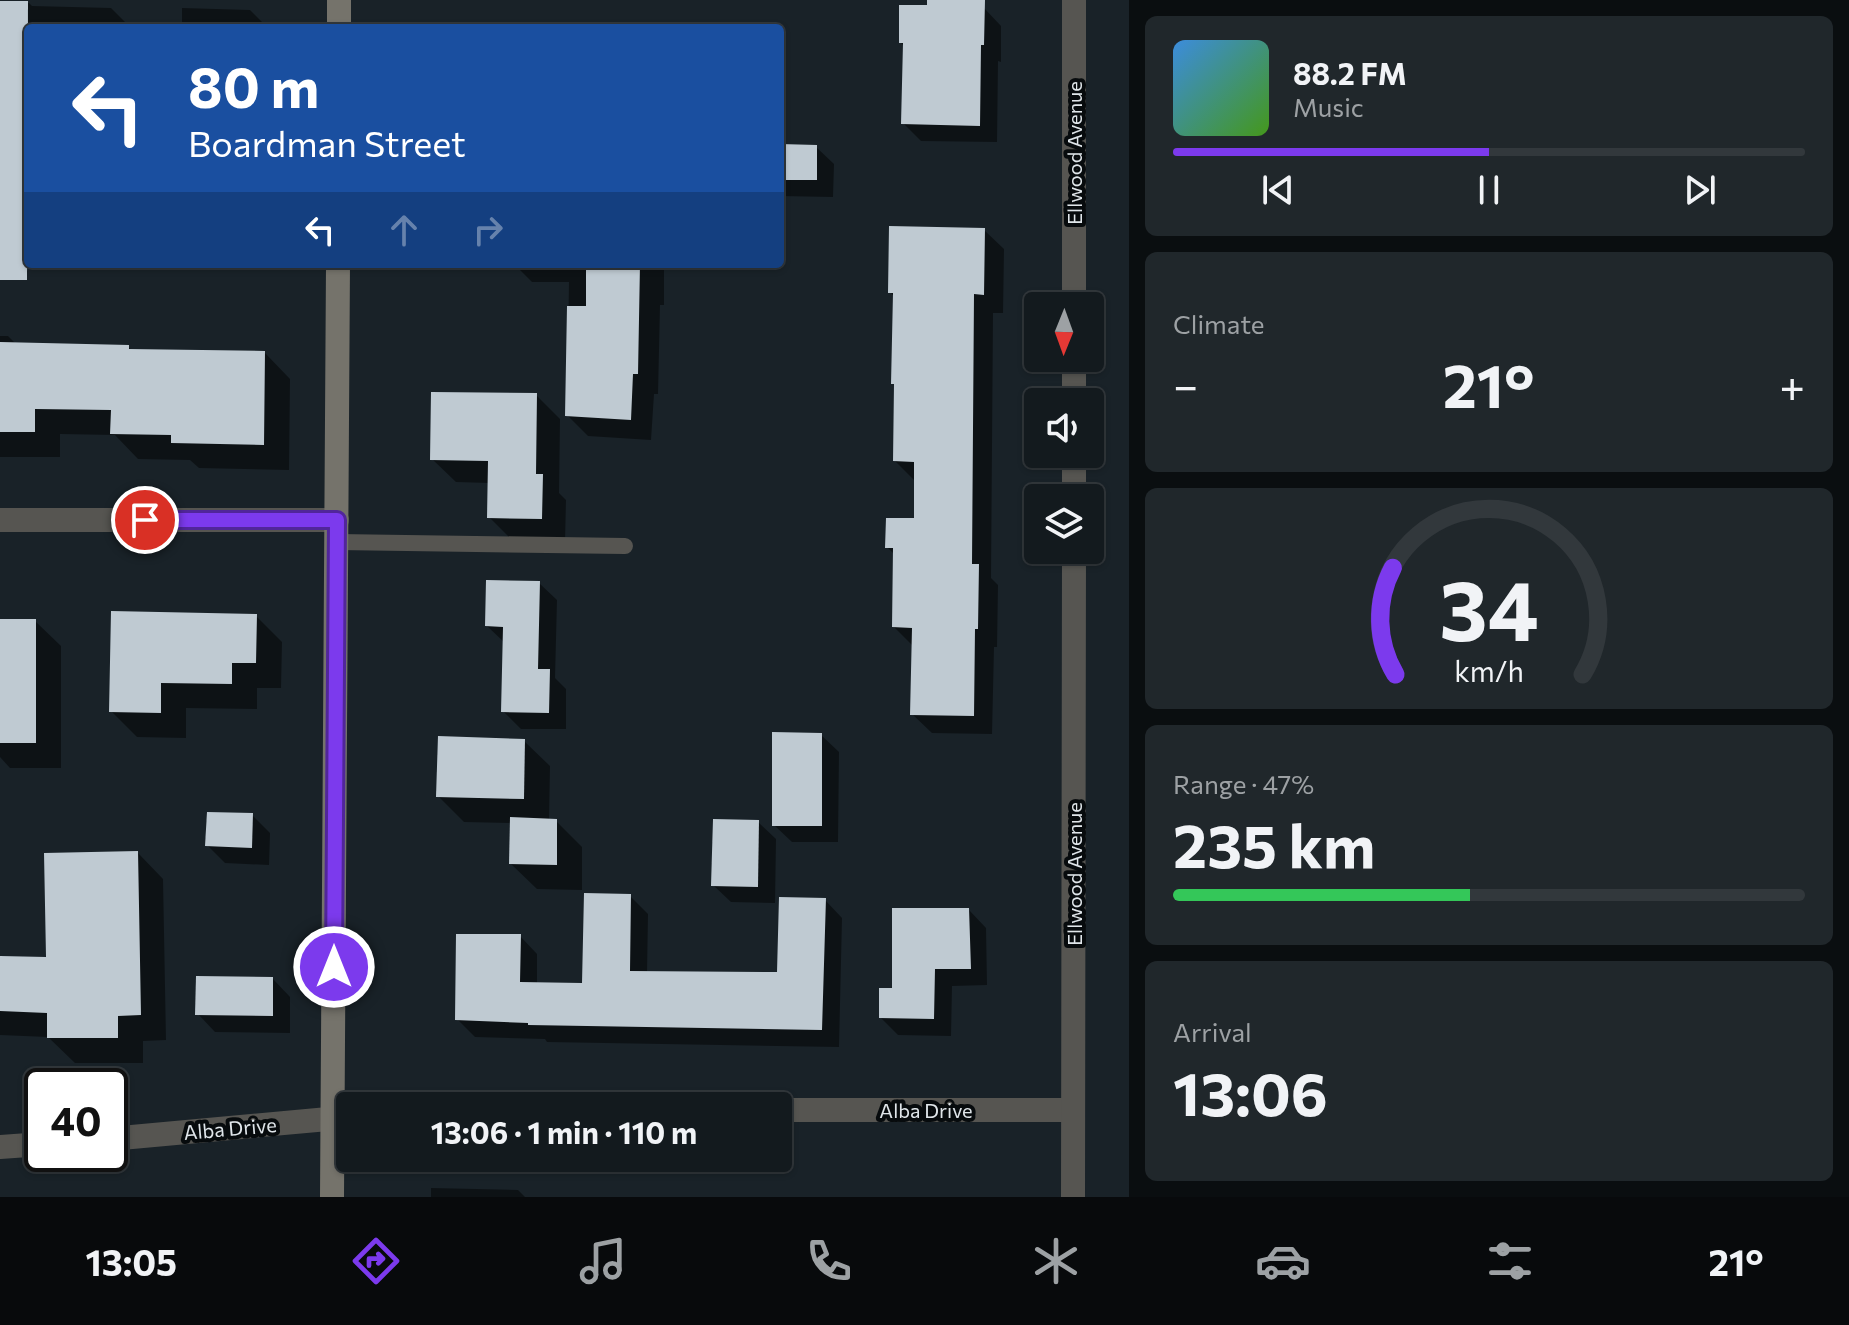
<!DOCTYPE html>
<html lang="en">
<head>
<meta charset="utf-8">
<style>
  body { margin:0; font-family:Commissioner,sans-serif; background:#20272b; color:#f1f3f6; height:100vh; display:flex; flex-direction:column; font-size:30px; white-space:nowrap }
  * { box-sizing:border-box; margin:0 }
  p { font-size:26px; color:#9da1a4 }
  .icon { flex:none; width:44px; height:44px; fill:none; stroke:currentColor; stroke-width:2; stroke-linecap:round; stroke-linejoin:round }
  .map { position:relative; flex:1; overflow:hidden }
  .side { display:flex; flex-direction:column; gap:16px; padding:16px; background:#0a0e10; width:720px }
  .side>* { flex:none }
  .banner { position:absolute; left:24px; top:24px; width:760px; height:244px; border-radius:8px; box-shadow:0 2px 6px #0004,0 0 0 2px #32383c; background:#1a4fa0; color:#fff; overflow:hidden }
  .needle { width:52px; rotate:181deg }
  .controls { position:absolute; left:1024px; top:292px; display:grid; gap:16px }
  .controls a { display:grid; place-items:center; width:80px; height:80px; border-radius:8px; background:#131a1e; box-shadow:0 2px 6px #0004,0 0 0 2px #32383c; font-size:40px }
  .speed { position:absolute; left:24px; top:1068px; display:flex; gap:16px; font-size:40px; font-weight:700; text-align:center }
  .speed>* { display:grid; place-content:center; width:104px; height:104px; border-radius:50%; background:#131a1e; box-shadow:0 2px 6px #0004,0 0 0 2px #32383c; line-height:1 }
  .speed .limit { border:4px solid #111; border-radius:12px; background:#fff; color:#111 }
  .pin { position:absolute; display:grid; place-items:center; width:68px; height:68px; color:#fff; margin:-34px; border:4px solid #fff; border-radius:50%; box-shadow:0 2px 8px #0007 }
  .me { position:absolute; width:88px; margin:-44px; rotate:0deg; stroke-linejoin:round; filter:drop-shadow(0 0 6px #0008) }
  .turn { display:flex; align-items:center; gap:28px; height:168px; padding:0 32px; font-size:36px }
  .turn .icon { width:104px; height:104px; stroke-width:2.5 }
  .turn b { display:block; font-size:56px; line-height:68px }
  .lanes { display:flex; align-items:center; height:76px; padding:0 32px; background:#0003; justify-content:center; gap:40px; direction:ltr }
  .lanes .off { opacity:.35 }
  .big { font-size:60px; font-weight:700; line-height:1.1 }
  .side .widget { flex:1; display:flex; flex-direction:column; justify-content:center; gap:12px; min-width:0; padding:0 28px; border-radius:12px; background:#20272b }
  .side .dial { align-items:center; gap:0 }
  .dial svg { height:208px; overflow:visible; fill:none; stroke:#32383c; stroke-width:7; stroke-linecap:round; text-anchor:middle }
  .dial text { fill:#f1f3f6; stroke:none }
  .song { display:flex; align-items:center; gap:24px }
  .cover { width:96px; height:96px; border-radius:12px; background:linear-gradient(135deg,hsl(210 70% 55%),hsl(100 70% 35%)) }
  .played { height:8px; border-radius:4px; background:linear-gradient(90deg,#7c3aed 50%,#32383c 50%) }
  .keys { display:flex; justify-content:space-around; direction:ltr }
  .heat { display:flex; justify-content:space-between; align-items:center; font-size:44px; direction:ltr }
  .charge { height:12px; border-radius:6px; background:linear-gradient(90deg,#34c759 47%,#32383c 0) }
  .trip { position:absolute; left:336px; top:1092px; width:456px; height:80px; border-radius:8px; background:#131a1e; box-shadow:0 2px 6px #0004,0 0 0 2px #32383c; font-weight:700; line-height:80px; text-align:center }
  .tabs { display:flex; height:128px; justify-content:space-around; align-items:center; background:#080a0c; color:#9da1a4 }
  .tabs .icon { width:56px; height:56px }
  .tabs .active { color:#7c3aed }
  .tabs b { font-size:36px; color:#f1f3f6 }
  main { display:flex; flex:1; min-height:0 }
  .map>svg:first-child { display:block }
  .shadow { fill:#0007 }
  .building { fill:#bfcad2 }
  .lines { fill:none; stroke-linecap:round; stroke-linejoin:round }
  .lane { stroke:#565551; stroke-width:16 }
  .street { stroke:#565551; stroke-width:24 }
  .secondary { stroke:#75736b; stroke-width:24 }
  .route-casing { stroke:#51269a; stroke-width:20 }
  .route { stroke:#7c3aed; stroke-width:14 }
  .labels { text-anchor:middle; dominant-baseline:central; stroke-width:8; stroke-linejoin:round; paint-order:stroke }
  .street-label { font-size:20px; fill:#e0e6ea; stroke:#070b0d }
</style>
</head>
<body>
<main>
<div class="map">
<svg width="1129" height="1197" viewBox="0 0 1129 1197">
  <rect width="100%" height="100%" fill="#192228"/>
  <g class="shadow">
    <polygon points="0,3 29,3 32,6 111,8 131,28 28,28 28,264 57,264 57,267 0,266"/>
    <polygon points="182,8 250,10 268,28 182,28"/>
    <polygon points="984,8 1001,26 1001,62 998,61 997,142 921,141 903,123 905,47 901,43"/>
    <polygon points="780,146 816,147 834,164 833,197 780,196"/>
    <polygon points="984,230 1004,249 1003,313 993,313 991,578 998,585 997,647 994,647 992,734 932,733 912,714 913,646 894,627 895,555 887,547 915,520 914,480 895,461 894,296 890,292"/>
    <polygon points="514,264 664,264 664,305 660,305 658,394 654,394 651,440 588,436 567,415 569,282 532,282"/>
    <polygon points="0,336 8,336 17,345 128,347 133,351 265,353 290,379 289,470 199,468 190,460 138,459 115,435 60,434 60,457 0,457"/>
    <polygon points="536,395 560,419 559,493 566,500 565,542 513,541 489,517 490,483 456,482 432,459"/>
    <polygon points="539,583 557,600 555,678 566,689 566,729 521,729 503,711 505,643 487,626"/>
    <polygon points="256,616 282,642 281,688 257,688 257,709 186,708 186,738 137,737 111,711"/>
    <polygon points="0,621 35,621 61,646 61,768 10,768 0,757"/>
    <polygon points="821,735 839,752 838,842 792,842 774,825"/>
    <polygon points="524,741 550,766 549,820 556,821 582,847 582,890 537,889 511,864 512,823 464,822 438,796"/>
    <polygon points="252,815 270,833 269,865 225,863 207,845"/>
    <polygon points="758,822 776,839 775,903 731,902 713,885"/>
    <polygon points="138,853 163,879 166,1040 143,1041 143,1063 75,1063 48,1037 0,1035 0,958 48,959"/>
    <polygon points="630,896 648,914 647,973 779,974 825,900 842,918 839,1047 547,1042 545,1039 475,1037 457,1019 520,936 537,954 537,984 584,985"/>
    <polygon points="969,910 986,928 987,985 952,986 951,1036 898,1035 881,1018 894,990"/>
    <polygon points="273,979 290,997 290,1033 215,1032 198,1014"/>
    <polygon points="431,1188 518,1190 525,1197 431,1197"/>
  </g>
  <g class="building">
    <polygon points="927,0 985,0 984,45 981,45 980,126 901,124 903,43 899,43 899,5 927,5"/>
    <polygon points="0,1 28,1 27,280 0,280"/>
    <polygon points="780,144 817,145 817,180 780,180"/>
    <polygon points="889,226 985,228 984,295 974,294 972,564 979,564 978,629 975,629 974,716 910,715 912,628 892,627 893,548 885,548 886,518 914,518 914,462 893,461 894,384 891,384 893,293 888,293"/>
    <polygon points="586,264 640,264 638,374 633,374 631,420 565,416 567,306 586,306"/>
    <polygon points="0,342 129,345 129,349 265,351 264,445 171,443 171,435 110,434 111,410 35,409 35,432 0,432"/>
    <polygon points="431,392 537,393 536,474 543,474 542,519 487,518 488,461 430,460"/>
    <polygon points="486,580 540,581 538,669 550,669 549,713 501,712 503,627 485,626"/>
    <polygon points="111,611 257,614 256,663 232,663 232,684 161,683 161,713 109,712"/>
    <rect x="0" y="619" width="36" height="124"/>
    <polygon points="772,732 822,733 822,826 772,826"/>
    <polygon points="438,736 525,739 524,799 436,797"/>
    <polygon points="207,812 253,813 252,848 205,846"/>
    <polygon points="510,817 557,819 557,865 509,864"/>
    <polygon points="713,819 759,820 758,887 711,886"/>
    <polygon points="138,851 141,1015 118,1016 118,1038 47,1038 47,1013 0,1011 0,956 46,957 44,853"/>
    <polygon points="584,893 631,894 630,971 777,972 779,897 826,898 822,1030 528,1025 528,1023 455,1020 456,934 521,934 520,982 582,983"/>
    <polygon points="892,908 969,908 971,969 935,969 934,1019 879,1018 879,988 892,988"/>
    <polygon points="196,976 273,977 273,1016 195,1015"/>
  </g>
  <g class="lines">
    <polyline class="lane" points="337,542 625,546"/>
    <g class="street">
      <polyline points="1074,306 1074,0"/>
      <polyline points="1074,358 1074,402"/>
      <polyline points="1074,454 1074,498"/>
      <polyline points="0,520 337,520"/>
      <polyline points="778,1110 1073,1110"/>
      <polyline points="110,1139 350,1117"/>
      <polyline points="0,1147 42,1144"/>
      <polyline points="1073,1197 1074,550"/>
    </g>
    <g class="secondary">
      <polyline points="339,28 339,0"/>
      <polyline points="332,1197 338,264"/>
    </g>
  </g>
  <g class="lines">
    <defs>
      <polyline id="route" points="145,520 337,520 334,967"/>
    </defs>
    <use href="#route" class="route-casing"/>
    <use href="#route" class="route"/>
  </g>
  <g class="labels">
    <g class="street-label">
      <text transform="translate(1074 153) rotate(-90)">Ellwood Avenue</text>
      <text transform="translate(1074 874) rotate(-90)">Ellwood Avenue</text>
      <text x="926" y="1110">Alba Drive</text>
      <text transform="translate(230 1128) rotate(-5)">Alba Drive</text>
    </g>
  </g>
</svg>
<div class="controls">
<a><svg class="needle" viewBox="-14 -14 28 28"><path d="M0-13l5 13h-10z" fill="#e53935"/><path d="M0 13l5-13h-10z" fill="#9da1a4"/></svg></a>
<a><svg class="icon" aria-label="sound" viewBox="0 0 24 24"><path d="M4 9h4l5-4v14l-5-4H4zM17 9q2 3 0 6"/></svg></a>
<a><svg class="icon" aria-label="layers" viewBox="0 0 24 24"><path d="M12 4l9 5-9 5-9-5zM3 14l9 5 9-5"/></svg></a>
</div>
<div class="speed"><div class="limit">40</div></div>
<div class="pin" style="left:145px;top:520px;background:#d93025"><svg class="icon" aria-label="arrive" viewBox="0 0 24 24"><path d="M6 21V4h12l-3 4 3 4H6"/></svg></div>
<svg class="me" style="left:334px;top:967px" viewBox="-20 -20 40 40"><circle r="17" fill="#7c3aed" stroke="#fff" stroke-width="3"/><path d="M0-11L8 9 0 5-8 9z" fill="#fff"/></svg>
<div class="trip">13:06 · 1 min · 110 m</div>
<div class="banner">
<div class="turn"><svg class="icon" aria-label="left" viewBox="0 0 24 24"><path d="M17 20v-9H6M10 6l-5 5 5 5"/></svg><div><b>80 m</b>Boardman Street</div></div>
<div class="lanes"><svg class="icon" aria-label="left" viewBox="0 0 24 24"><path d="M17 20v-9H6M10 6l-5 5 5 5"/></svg><svg class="icon off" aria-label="ahead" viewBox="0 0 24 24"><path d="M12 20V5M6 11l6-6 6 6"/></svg><svg class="icon off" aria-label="right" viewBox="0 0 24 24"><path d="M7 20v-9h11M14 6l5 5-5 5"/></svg></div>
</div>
</div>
<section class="side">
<div class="widget">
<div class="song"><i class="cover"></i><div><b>88.2 FM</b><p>Music</p></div></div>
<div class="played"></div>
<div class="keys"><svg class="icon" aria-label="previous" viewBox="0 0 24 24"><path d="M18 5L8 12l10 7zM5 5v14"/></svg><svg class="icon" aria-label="pause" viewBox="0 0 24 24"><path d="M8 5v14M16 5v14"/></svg><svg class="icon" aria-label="next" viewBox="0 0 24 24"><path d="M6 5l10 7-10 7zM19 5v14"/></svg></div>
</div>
<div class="widget"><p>Climate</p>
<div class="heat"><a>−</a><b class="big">21°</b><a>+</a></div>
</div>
<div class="widget dial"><svg viewBox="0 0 100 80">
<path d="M14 69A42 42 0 1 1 86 69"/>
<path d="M14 69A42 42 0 0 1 13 28" stroke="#7c3aed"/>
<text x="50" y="56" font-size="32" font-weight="700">34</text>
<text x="50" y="72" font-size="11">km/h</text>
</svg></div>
<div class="widget"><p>Range · 47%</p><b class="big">235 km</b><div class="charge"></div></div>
<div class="widget"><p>Arrival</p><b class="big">13:06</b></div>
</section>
</main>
<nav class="tabs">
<b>13:05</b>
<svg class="icon active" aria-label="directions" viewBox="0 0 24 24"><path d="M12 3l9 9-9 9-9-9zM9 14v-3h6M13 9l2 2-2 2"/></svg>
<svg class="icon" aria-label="music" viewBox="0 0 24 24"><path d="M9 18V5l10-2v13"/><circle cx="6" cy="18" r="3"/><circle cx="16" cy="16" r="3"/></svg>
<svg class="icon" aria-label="phone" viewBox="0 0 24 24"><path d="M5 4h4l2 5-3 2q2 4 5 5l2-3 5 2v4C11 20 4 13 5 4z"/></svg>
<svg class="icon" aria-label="climate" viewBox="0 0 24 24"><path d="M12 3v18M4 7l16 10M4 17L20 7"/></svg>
<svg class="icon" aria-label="car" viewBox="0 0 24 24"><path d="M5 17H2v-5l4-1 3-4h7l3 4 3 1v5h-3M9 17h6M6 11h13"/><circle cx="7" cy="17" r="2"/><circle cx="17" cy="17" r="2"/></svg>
<svg class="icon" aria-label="filters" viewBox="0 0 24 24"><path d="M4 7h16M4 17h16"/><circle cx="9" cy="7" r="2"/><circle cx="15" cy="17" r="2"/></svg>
<b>21°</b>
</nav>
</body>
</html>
